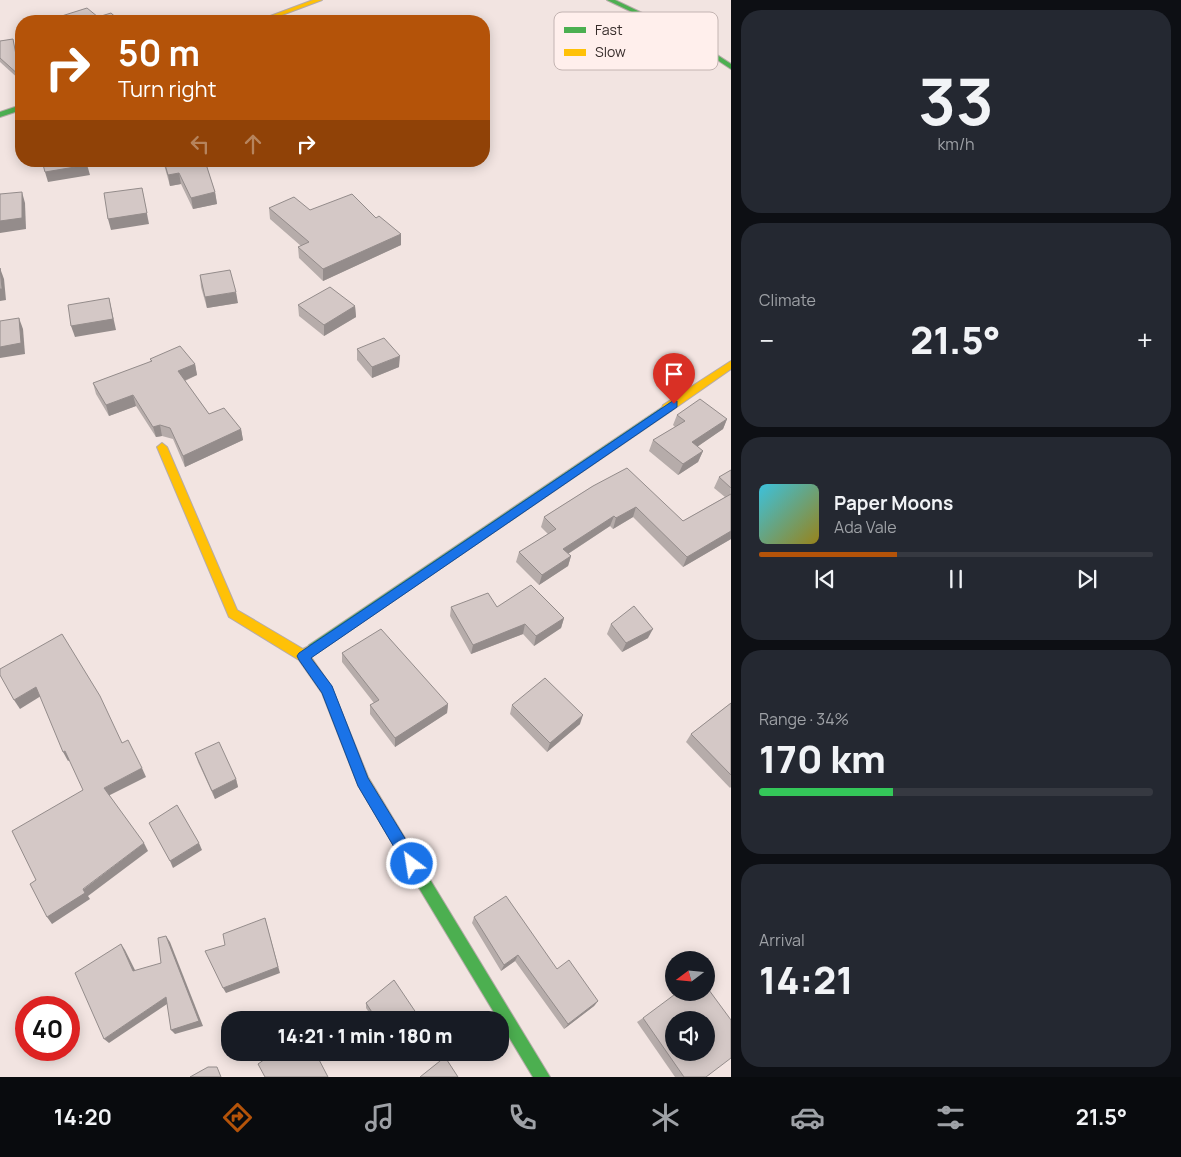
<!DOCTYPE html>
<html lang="en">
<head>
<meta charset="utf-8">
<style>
  body { margin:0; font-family:Manrope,sans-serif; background:#242831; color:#f1f3f6; height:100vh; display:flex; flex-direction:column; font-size:19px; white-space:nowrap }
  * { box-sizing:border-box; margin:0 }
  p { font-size:16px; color:#9ea1a6 }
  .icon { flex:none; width:28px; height:28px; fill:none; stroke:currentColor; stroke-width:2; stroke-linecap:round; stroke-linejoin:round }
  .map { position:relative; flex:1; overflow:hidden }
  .details { display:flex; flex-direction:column; gap:10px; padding:10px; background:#0d0f14; width:450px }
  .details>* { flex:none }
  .guide { position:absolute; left:15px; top:15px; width:475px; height:152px; border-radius:20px; box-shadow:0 2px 12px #0003; background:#b45309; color:#fff; overflow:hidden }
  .needle { width:32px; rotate:254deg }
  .controls { position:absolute; left:665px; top:951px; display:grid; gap:10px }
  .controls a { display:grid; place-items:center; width:50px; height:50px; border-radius:50%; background:#171b24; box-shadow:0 2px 12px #0003; font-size:25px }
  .speed { position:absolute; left:15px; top:996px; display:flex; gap:10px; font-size:25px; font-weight:700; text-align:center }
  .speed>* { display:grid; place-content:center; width:65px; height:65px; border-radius:50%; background:#171b24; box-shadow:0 2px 12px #0003; line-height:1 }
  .speed .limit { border:8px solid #d22; background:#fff; color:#111 }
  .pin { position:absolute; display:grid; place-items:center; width:42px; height:42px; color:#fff; margin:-51px -21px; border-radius:50% 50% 50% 0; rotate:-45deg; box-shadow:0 0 5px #0007 }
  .pin .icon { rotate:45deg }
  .me { position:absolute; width:55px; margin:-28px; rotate:329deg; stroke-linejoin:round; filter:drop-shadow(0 0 4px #0008) }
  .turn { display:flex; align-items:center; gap:18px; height:105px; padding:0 20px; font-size:22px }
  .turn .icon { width:65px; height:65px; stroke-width:2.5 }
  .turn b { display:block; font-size:35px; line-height:42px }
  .lanes { display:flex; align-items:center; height:48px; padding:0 20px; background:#0003; justify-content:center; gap:25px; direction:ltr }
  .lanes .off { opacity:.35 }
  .big { font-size:38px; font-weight:800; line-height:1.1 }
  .details .card { flex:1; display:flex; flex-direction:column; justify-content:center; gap:8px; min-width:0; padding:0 18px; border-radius:20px; background:#242831 }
  .details .dial { align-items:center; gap:0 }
  .dial b { font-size:65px; line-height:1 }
  .song { display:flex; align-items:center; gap:15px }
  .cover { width:60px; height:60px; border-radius:8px; background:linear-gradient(135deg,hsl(190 70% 55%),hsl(50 70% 35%)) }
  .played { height:5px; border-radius:2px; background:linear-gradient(90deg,#b45309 35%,#363941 35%) }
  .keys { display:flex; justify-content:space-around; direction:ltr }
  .heat { display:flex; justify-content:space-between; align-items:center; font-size:28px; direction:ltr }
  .charge { height:8px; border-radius:4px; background:linear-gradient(90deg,#34c759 34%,#363941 0) }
  .trip { position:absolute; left:221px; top:1011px; width:288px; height:50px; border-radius:20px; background:#171b24; box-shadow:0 2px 12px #0003; font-weight:800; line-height:50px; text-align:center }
  .tabs { display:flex; height:80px; justify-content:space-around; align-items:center; background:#090b0e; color:#9ea1a6 }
  .tabs .icon { width:35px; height:35px }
  .tabs .current { color:#b45309 }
  .tabs b { font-size:22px; color:#f1f3f6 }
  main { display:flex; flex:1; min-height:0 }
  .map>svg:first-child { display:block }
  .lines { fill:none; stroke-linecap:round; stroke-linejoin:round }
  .fast-casing { stroke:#b6aba9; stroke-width:2 }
  .slow-casing { stroke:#b6aba9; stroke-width:2 }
  .fast { fill:#4caf50; fill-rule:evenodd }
  .slow { fill:#ffc107; fill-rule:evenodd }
  .wall { fill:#b6acaa }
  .shaded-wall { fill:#948c8b }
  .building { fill:#d4c8c6; stroke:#948c8b; fill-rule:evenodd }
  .route { fill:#1a73e8; stroke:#114b97 }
  .key { fill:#ffefec; stroke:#c3b4b2; stroke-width:1 }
  .key-label { font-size:14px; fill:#362c2a }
</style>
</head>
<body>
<main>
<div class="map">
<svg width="731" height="1077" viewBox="0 0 731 1077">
  <rect width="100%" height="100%" fill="#f2e4e1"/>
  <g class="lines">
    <defs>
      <g id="fast">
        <polygon points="607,0 615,0 682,32 731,64 731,69 678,34"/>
        <polygon points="21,105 21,110 0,117 0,112"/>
        <polygon points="667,404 672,408 671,411 317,653 313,654 309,653 307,649 309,645"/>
        <polygon points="421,871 426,873 550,1077 533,1077 416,883 414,878 416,873"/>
      </g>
      <g id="slow">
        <polygon points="313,0 322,0 266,21 257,21"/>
        <polygon points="731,361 731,369 671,411 663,411 662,408 663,405"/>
        <polygon points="162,443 167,447 237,610 303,649 313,644 317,645 319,649 311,657 331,686 368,777 426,873 428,878 426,883 421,885 416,883 358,785 322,693 299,660 229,617 157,447"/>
      </g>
    </defs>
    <use href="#fast" class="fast-casing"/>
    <use href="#slow" class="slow-casing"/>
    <use href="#fast" class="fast"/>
    <use href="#slow" class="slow"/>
  </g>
  <g class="wall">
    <polygon points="13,39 21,78 21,81 0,62 0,41"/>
    <polygon points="163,161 205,161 215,192 217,204 193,209 181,184 170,186"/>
    <polygon points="269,208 310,210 376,218 401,234 401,245 323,281 299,258 298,247 301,246 270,219"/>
    <polygon points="200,275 238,303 207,308 201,287"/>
    <polygon points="298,305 355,306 356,317 324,336 299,316"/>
    <polygon points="357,349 399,367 372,378 357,360"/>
    <polygon points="150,359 195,364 197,375 185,381 209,414 241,429 243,440 185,467 173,439 162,436 156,437 136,406 109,416 96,394 93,383 151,362"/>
    <polygon points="677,415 727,419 723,429 697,447 703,451 698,462 678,475 649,451 653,440 675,427 673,425"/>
    <polygon points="731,470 731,539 683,567 633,517 613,529 610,526 568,554 571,556 568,566 539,585 516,562 519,552 548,534 541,527 544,517 593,486 683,521 725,497 714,488 719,477"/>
    <polygon points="451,607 497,607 564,618 561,628 534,646 523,634 471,654 450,616"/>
    <polygon points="611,624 648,638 622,652 607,634"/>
    <polygon points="342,653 448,704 447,713 395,747 370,714 370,705 374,703 342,662"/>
    <polygon points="731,703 731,787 730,788 686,742 691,734"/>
    <polygon points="512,705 580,724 547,752 510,714"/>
    <polygon points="195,753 236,779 238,787 215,799 198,762"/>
    <polygon points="474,917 598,1001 594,1006 564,1029 515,961 501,971 472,923"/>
    <polygon points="366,1003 421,1020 374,1020 366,1008"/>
    <polygon points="643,1018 706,1077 675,1077 637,1022"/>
  </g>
  <g class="shaded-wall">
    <polygon points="86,161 90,175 48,182 45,172"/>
    <polygon points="179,173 181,184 170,186 168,175"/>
    <polygon points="142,188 149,224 111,230 108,219"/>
    <polygon points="22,192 25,203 26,229 0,233 0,221"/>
    <polygon points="215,192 217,204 193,209 191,198"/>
    <polygon points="401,234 401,245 323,281 323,269"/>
    <polygon points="0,268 4,279 6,300 0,301"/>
    <polygon points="236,292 238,303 207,308 205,297"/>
    <polygon points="109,298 116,330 75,337 71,326"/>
    <polygon points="355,306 356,317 324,336 324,325"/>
    <polygon points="19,318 23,329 25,354 0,358 0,347"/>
    <polygon points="400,356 399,367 372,378 372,367"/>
    <polygon points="195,364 197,375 181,382 178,371"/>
    <polygon points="133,395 136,406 109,416 106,405"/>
    <polygon points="727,419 723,429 688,453 692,442"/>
    <polygon points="160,425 162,436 156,437 153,427"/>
    <polygon points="241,429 243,440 185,467 183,456"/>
    <polygon points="703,451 698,462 678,475 683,464"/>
    <polygon points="636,507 633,517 613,529 616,518"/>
    <polygon points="614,516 610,526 560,559 563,549"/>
    <polygon points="731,531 731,539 683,567 687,557"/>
    <polygon points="571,556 568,566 539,585 542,575"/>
    <polygon points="564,618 561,628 534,646 536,636"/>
    <polygon points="525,624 523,634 471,654 473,645"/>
    <polygon points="653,629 648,638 622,652 626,643"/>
    <polygon points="36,687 41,696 20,709 14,700"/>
    <polygon points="448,704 447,713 395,747 395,738"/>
    <polygon points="583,715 580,724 547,752 550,743"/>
    <polygon points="65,751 70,760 68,761 63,752"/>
    <polygon points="142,768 146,777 108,796 104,788"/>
    <polygon points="236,779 238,787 215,799 212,791"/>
    <polygon points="144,843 148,851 88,896 90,899 52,924 47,917"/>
    <polygon points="199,843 202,850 173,868 170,861"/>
    <polygon points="265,918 280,973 226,993 223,988"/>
    <polygon points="166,936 170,942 203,1026 175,1034 171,1030"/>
    <polygon points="121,944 125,950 138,976 133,971"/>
    <polygon points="518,955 515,961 501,971 504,965"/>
    <polygon points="166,997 170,1002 109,1043 104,1039"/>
    <polygon points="598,1001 594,1006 564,1029 568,1024"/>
  </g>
  <g class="building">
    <polygon points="87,8 98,17 111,13 120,21 50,21 49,20"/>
    <polygon points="13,39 20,76 0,58 0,41"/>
    <polygon points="42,161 86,161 87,165 45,172"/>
    <polygon points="164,161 205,161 215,192 191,198 179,173 168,175"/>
    <polygon points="142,188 147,213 108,219 104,193"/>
    <polygon points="22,192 22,218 0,221 0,194"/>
    <polygon points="352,194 376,218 379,216 401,234 323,269 298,247 309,242 269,208 294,197 310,210"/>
    <polygon points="0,268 2,289 0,289"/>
    <polygon points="230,270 236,292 205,297 200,275"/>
    <polygon points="330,287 355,306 324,325 298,305"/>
    <polygon points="109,298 113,319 71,326 68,305"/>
    <polygon points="19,318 21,343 0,347 0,321"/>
    <polygon points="384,338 400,356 372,367 357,349"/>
    <polygon points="180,346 195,364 178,371 209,414 224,408 241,429 183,456 170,428 160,425 153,427 133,395 106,405 93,383 152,361 150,359"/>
    <polygon points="700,399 727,419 692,442 703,451 683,464 653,440 685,421 677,415"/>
    <polygon points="627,468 683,521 731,494 731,531 687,557 636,507 616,518 614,516 563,549 571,556 542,575 519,552 556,529 544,517 593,486"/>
    <polygon points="731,470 731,488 719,477"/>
    <polygon points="531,585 564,618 536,636 525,624 473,645 451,607 488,593 497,607"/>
    <polygon points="634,606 653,629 626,643 611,624"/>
    <polygon points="381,629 448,704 395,738 370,705 379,700 342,653"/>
    <polygon points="62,634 100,696 122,743 128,740 142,768 104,788 144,843 83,889 85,893 47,917 30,884 36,880 12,831 83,790 65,751 63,752 36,687 14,700 0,675 0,669"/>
    <polygon points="545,678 583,715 550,743 512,705"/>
    <polygon points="731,703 731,775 691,734"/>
    <polygon points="219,742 236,779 212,791 195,753"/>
    <polygon points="177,805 199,843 170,861 149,823"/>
    <polygon points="506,896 557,969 569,960 598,1001 568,1024 518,955 504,965 474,917"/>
    <polygon points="265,918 278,967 223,988 205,951 225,945 223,934"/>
    <polygon points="166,936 199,1021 171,1030 166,997 104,1039 75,973 121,944 133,971 161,963 158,938"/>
    <polygon points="394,980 421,1020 377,1020 366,1003"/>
    <path d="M706,986L731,1020V1058L706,1077H684L643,1018L678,992H706ZM674,1020H706V1052H674Z"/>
    <polygon points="275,1052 315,1052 328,1077 265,1077 258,1064"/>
    <polygon points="445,1057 458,1077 420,1077"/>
    <polygon points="208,1067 217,1067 221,1077 190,1077"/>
  </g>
  <polygon class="route" points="674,400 677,401 677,407 311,658 332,686 368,778 417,858 419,864 417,869 412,871 407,869 358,786 322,693 299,660 297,656 299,653"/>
  <rect x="554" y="12" width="164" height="58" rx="8" class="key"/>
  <rect x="564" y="27" width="22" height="6" fill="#4caf50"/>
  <rect x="564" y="49" width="22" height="7" fill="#ffc107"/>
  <g class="key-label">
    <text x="595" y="35">Fast</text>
    <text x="595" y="57">Slow</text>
  </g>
</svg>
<div class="controls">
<a><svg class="needle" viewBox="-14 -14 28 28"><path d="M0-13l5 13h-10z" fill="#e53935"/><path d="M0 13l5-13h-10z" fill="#9ea1a6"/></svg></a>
<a><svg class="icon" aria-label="sound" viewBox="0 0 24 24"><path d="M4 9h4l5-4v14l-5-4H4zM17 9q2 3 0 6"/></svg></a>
</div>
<div class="speed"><div class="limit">40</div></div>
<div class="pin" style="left:674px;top:404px;background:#d93025"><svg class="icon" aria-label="arrive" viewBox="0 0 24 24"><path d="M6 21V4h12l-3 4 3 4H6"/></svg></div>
<svg class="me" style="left:412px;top:864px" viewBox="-20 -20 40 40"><circle r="17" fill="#1a73e8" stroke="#fff" stroke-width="3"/><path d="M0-11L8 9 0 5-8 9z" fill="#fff"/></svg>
<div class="trip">14:21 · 1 min · 180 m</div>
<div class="guide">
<div class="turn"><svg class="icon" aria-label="right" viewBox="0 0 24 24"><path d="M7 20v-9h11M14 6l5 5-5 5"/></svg><div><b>50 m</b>Turn right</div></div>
<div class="lanes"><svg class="icon off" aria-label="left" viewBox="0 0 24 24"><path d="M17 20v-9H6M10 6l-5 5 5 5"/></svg><svg class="icon off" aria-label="ahead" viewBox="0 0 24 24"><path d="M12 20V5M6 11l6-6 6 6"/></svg><svg class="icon" aria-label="right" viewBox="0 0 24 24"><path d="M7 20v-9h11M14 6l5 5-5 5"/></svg></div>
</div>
</div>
<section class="details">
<div class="card dial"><b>33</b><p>km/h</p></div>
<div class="card"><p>Climate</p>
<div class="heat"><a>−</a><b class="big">21.5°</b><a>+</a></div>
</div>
<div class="card">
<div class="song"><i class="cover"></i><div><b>Paper Moons</b><p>Ada Vale</p></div></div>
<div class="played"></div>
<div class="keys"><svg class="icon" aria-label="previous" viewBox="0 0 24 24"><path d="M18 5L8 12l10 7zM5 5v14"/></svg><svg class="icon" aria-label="pause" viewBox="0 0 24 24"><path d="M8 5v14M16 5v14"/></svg><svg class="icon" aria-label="next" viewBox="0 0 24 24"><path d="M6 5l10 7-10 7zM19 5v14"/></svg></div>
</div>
<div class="card"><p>Range · 34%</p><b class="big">170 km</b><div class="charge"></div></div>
<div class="card"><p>Arrival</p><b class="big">14:21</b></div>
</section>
</main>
<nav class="tabs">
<b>14:20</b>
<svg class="icon current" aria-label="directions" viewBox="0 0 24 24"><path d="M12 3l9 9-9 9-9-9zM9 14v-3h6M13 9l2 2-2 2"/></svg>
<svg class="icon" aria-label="music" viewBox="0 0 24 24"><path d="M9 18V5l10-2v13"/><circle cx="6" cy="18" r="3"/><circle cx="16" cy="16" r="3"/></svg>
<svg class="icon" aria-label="phone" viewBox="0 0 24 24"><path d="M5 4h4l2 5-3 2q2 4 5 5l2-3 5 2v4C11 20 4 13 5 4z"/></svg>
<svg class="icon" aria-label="climate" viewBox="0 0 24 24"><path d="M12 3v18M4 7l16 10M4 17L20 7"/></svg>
<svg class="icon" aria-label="car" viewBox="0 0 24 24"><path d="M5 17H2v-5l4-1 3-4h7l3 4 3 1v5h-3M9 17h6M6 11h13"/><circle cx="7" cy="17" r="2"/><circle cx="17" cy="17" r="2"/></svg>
<svg class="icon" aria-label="filters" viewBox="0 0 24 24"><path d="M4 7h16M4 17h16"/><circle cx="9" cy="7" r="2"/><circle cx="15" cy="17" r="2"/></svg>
<b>21.5°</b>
</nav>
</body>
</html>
